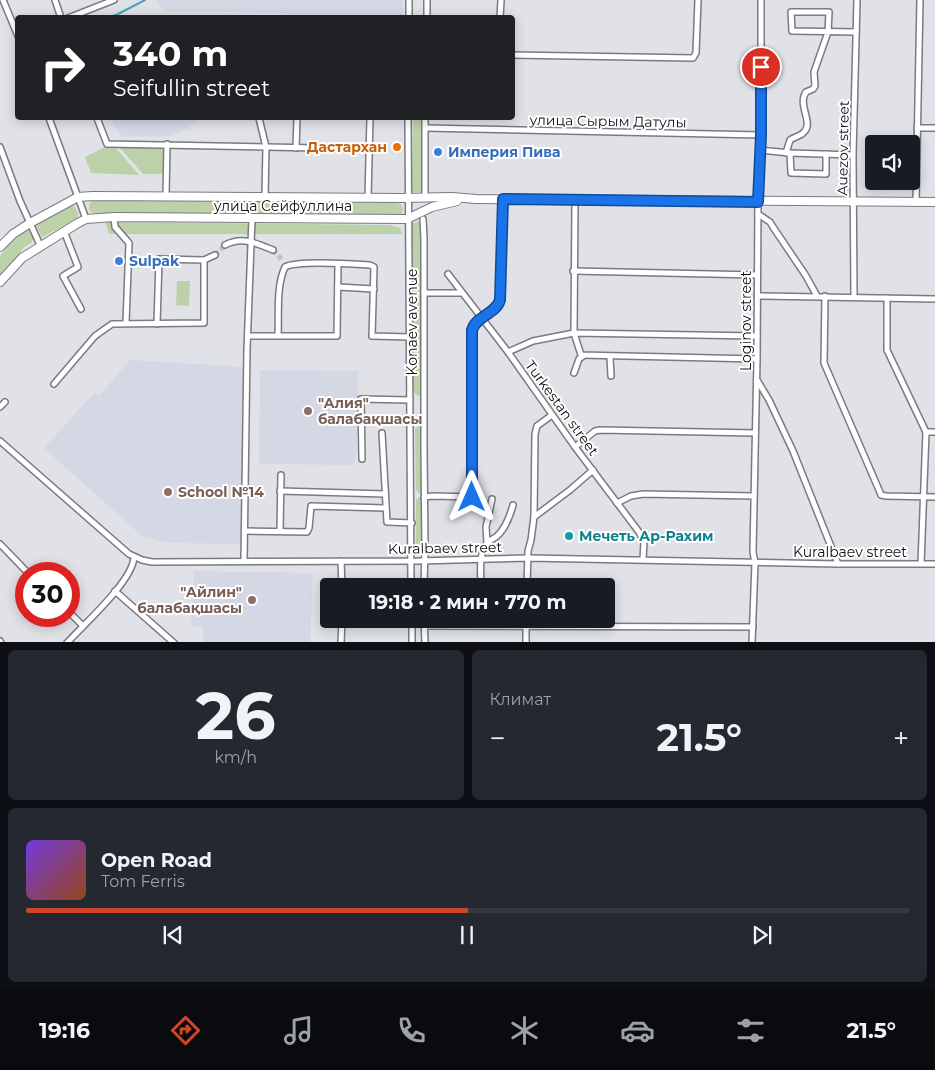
<!DOCTYPE html>
<html lang="ru">
<head>
<meta charset="utf-8">
<style>
  body { margin:0; font-family:Montserrat,sans-serif; background:#242831; color:#f1f3f6; height:100vh; display:flex; flex-direction:column; font-size:19px; white-space:nowrap }
  * { box-sizing:border-box; margin:0 }
  p { font-size:16px; color:#9ea1a6 }
  .icon { flex:none; width:28px; height:28px; fill:none; stroke:currentColor; stroke-width:2; stroke-linecap:round; stroke-linejoin:round }
  .map { position:relative; height:642px; overflow:hidden }
  .sheet { display:flex; flex-direction:column; gap:8px; padding:8px; background:#0d0f14; flex:1 }
  .sheet>* { flex:none }
  .hud { position:absolute; left:15px; top:15px; width:500px; height:105px; border-radius:5px; box-shadow:0 2px 12px #0003; background:#202124; color:#fff; overflow:hidden }
  .controls { position:absolute; left:865px; top:135px; display:grid; gap:10px }
  .controls a { display:grid; place-items:center; width:55px; height:55px; border-radius:5px; background:#171b24; box-shadow:0 2px 12px #0003; font-size:25px }
  .speed { position:absolute; left:15px; top:562px; display:flex; gap:10px; font-size:25px; font-weight:700; text-align:center }
  .speed>* { display:grid; place-content:center; width:65px; height:65px; border-radius:50%; background:#171b24; box-shadow:0 2px 12px #0003; line-height:1 }
  .speed .limit { border:8px solid #d22; background:#fff; color:#111 }
  .pin { position:absolute; display:grid; place-items:center; width:42px; height:42px; color:#fff; margin:-21px; border:2px solid #fff; border-radius:50%; box-shadow:0 1px 5px #0007 }
  .me { position:absolute; width:55px; margin:-28px; rotate:0deg; stroke-linejoin:round; filter:drop-shadow(0 0 4px #0008) }
  .turn { display:flex; align-items:center; gap:18px; height:105px; padding:0 15px; font-size:22px }
  .turn .icon { width:65px; height:65px; stroke-width:2.5 }
  .turn b { display:block; font-size:35px; line-height:42px }
  .big { font-size:38px; font-weight:700; line-height:1.1 }
  .sheet .widget { flex:1; display:flex; flex-direction:column; justify-content:center; gap:8px; min-width:0; padding:0 18px; border-radius:8px; background:#242831 }
  .sheet .dial { align-items:center; gap:0 }
  .dial b { font-size:65px; line-height:1 }
  .song { display:flex; align-items:center; gap:15px }
  .cover { width:60px; height:60px; border-radius:8px; background:linear-gradient(135deg,hsl(260 70% 55%),hsl(20 70% 35%)) }
  .played { height:5px; border-radius:2px; background:linear-gradient(90deg,#cf4527 50%,#363941 50%) }
  .keys { display:flex; justify-content:space-around; direction:ltr }
  .heat { display:flex; justify-content:space-between; align-items:center; font-size:28px; direction:ltr }
  .sheet .tiles { flex:1; display:grid; gap:8px; grid-template-columns:1fr 1fr }
  .widget:last-child { grid-column:span 2 }
  .trip { position:absolute; left:320px; top:578px; width:295px; height:50px; border-radius:5px; background:#171b24; box-shadow:0 2px 12px #0003; font-weight:700; line-height:50px; text-align:center }
  .menu { display:flex; height:80px; justify-content:space-around; align-items:center; background:#090b0e; color:#9ea1a6 }
  .menu .icon { width:35px; height:35px }
  .menu .current { color:#cf4527 }
  .menu b { font-size:22px; color:#f1f3f6 }
  .map>svg:first-child { display:block }
  .built { fill:#d4d8e5 }
  .green { fill:#bcd1a7 }
  .lines { fill:none; stroke-linecap:round; stroke-linejoin:round }
  .stream { stroke:#49a3bb; stroke-width:2 }
  .street-tunnel { stroke:#c1c2c8; stroke-width:5; stroke-dasharray:5 2.5; stroke-linecap:butt }
  .street-casing { stroke:#797b81; stroke-width:8 }
  .secondary-casing { stroke:#797b81; stroke-width:10 }
  .street { stroke:#fff; stroke-width:5 }
  .secondary { stroke:#fff; stroke-width:8 }
  .route-casing { stroke:#114b97; stroke-width:12 }
  .route { stroke:#1a73e8; stroke-width:9 }
  .food-dot { fill:#e8710a; stroke:#fff; stroke-width:2 }
  .shop-dot { fill:#3f7fe0; stroke:#fff; stroke-width:2 }
  .education-dot { fill:#8d6e63; stroke:#fff; stroke-width:2 }
  .culture-dot { fill:#0f9aa8; stroke:#fff; stroke-width:2 }
  .labels { text-anchor:middle; dominant-baseline:central; stroke-width:4; stroke-linejoin:round; paint-order:stroke }
  .street-label { font-size:14px; fill:#0f0f11; stroke:#fff }
  .food-label { font-size:14px; font-weight:bold; fill:#c56008; stroke:#fff; text-anchor:end }
  .shop-label { font-size:14px; font-weight:bold; fill:#366cbe; stroke:#fff; text-anchor:start }
  .education-label { font-size:14px; font-weight:bold; fill:#785e54; stroke:#fff; text-anchor:start }
  .culture-label { font-size:14px; font-weight:bold; fill:#0d838f; stroke:#fff; text-anchor:start }
</style>
</head>
<body>
<div class="map">
<svg width="935" height="643" viewBox="0 0 935 643">
  <rect width="100%" height="100%" fill="#e0e2e8"/>
  <g class="built">
    <polygon points="156,0 403,0 403,17 291,18 291,15 286,13 164,11"/>
    <polygon points="111,118 202,118 186,129 170,136 123,137 115,127"/>
    <polygon points="130,360 245,367 241,544 168,543 142,536 44,448 95,392 99,396"/>
    <polygon points="260,370 358,371 357,450 354,465 259,464"/>
    <polygon points="194,571 313,573 310,642 203,642 203,627 191,627"/>
  </g>
  <g class="green">
    <polygon points="413,118 423,118 422,192 412,192"/>
    <polygon points="107,146 114,146 139,175 91,173 85,157"/>
    <polygon points="119,147 164,147 164,174 143,174"/>
    <polygon points="101,200 395,203 401,204 403,209 402,214 398,216 93,213 89,210 89,204 92,201"/>
    <polygon points="73,203 78,213 77,219 42,237 36,225 37,223"/>
    <polygon points="418,221 422,225 422,395 418,396 413,392 412,226 413,223"/>
    <polygon points="105,222 389,225 400,228 402,234 109,234"/>
    <polygon points="28,230 34,238 32,242 23,248 21,252 0,278 0,256 11,242"/>
    <polygon points="177,281 190,281 189,306 176,305"/>
    <polygon points="418,426 422,427 423,492 420,494 416,490 415,429"/>
    <polygon points="419,497 423,498 423,551 421,553 416,550 416,500"/>
  </g>
  <g class="lines">
    <polyline class="stream" points="105,18 116,15 145,0"/>
    <g class="street-tunnel">
      <polyline points="273,250 283,261"/>
      <polyline points="215,255 225,245"/>
    </g>
    <defs>
      <g id="street">
        <polyline points="3,0 18,36"/>
        <polyline points="55,0 61,18"/>
        <polyline points="68,18 114,0"/>
        <polyline points="409,18 409,0"/>
        <polyline points="427,18 427,0"/>
        <polyline points="500,18 501,0"/>
        <polyline points="512,55 693,58 696,53 698,0"/>
        <polyline points="49,118 86,219"/>
        <polyline points="97,118 107,144 368,149"/>
        <polyline points="259,118 266,147 265,197"/>
        <polyline points="408,118 411,586"/>
        <polyline points="425,128 761,135"/>
        <polyline points="917,128 935,128"/>
        <polyline points="0,147 20,201 40,245"/>
        <polyline points="296,148 297,118"/>
        <polyline points="760,150 790,153 853,155"/>
        <path d="M786,153L790,140C794,137 801,136 804,132C814,123 797,105 806,92L813,89L815,86L814,72L828,32L829,12H791L792,31L856,32"/>
        <polyline points="790,153 791,173 826,174 826,154"/>
        <polyline points="166,196 167,144"/>
        <polyline points="425,197 425,118"/>
        <polyline points="368,198 370,118"/>
        <polyline points="575,200 574,333 581,355 757,359"/>
        <polyline points="916,202 920,0"/>
        <polyline points="758,214 770,222 773,227 806,276 817,296"/>
        <polyline points="114,217 115,227 129,243 126,323"/>
        <polyline points="423,219 424,239 424,449 425,549 424,586"/>
        <polyline points="64,231 78,267 63,276 81,309"/>
        <path d="M225,245C242,236 256,243 273,250"/>
        <polyline points="573,271 757,275"/>
        <polyline points="448,274 508,352 575,447 639,532 644,542 643,559"/>
        <polyline points="338,287 374,289"/>
        <polyline points="424,293 461,293"/>
        <polyline points="757,296 935,299"/>
        <polyline points="825,296 824,363 879,490 881,495 886,496 935,497"/>
        <polyline points="854,297 853,155 857,0"/>
        <polyline points="887,298 887,350 926,432"/>
        <polyline points="157,324 159,259 204,260 215,255"/>
        <path d="M278,335C279,314 276,286 285,267C298,260 353,264 370,265L374,267L372,336L410,337"/>
        <polyline points="248,336 337,336 338,264"/>
        <polyline points="508,352 533,341 574,333 757,336"/>
        <polyline points="610,357 611,376"/>
        <polyline points="574,373 579,359 583,356"/>
        <polyline points="757,380 769,400 793,451 838,564"/>
        <polyline points="54,384 95,336 112,324 204,323 204,260"/>
        <polyline points="0,407 5,402"/>
        <polyline points="926,432 935,432"/>
        <polyline points="382,433 387,522 412,523"/>
        <polyline points="0,441 129,554 142,560 152,562 419,561 528,558 838,564 935,564"/>
        <polyline points="575,447 595,431 600,430 755,433"/>
        <polyline points="362,459 361,399 410,400"/>
        <polyline points="280,491 385,494"/>
        <path d="M424,497L433,496L472,497V330C476,316 496,314 500,300L503,199"/>
        <polyline points="617,503 631,496 643,494 754,496"/>
        <polyline points="534,517 570,490 593,470"/>
        <polyline points="245,531 307,532 309,528 311,506 386,508"/>
        <polyline points="280,531 281,475"/>
        <polyline points="487,543 486,527 492,499"/>
        <polyline points="0,544 29,574"/>
        <polyline points="244,560 247,349 252,218"/>
        <polyline points="341,561 342,586"/>
        <polyline points="921,564 926,432"/>
        <path d="M481,586C481,574 478,554 487,543C489,540 494,539 497,536C506,528 510,516 513,505"/>
        <polyline points="527,586 528,551 531,540 534,517 535,434 537,426 552,415"/>
        <polyline points="115,591 174,643"/>
        <polyline points="69,612 83,626"/>
        <polyline points="412,619 412,643"/>
        <polyline points="424,619 425,643"/>
        <polyline points="424,626 753,627"/>
        <polyline points="0,641 1,643"/>
        <path d="M67,643C84,624 133,581 134,557"/>
        <polyline points="341,643 342,619"/>
        <polyline points="526,643 526,619"/>
        <polyline points="752,643 755,563 753,552 757,359 758,202 761,135 761,0"/>
      </g>
      <g id="secondary">
        <polyline points="0,247 13,234 30,223 78,197 92,196 402,198 452,197 476,199 935,202"/>
        <polyline points="0,282 22,258 78,223 86,219 114,217 407,219 432,207 457,201"/>
      </g>
    </defs>
    <use href="#street" class="street-casing"/>
    <use href="#secondary" class="secondary-casing"/>
    <use href="#street" class="street"/>
    <use href="#secondary" class="secondary"/>
  </g>
  <g class="lines">
    <defs>
      <path id="route" d="M472,497V330C476,316 496,314 500,300L503,199L758,202L761,135V67"/>
    </defs>
    <use href="#route" class="route-casing"/>
    <use href="#route" class="route"/>
  </g>
  <circle class="food-dot" cx="397" cy="147" r="5"/>
  <g class="shop-dot">
    <circle cx="438" cy="152" r="5"/>
    <circle cx="119" cy="261" r="5"/>
  </g>
  <g class="education-dot">
    <circle cx="308" cy="411" r="5"/>
    <circle cx="168" cy="492" r="5"/>
    <circle cx="252" cy="600" r="5"/>
  </g>
  <circle class="culture-dot" cx="569" cy="536" r="5"/>
  <g class="labels">
    <g class="street-label">
      <text transform="translate(608 121) rotate(1)">улица Сырым Датулы</text>
      <text transform="translate(843 148) rotate(-89)">Auezov street</text>
      <text x="283" y="206">улица Сейфуллина</text>
      <text transform="translate(746 321) rotate(-90)">Loginov street</text>
      <text transform="translate(412 322) rotate(-90)">Konaev avenue</text>
      <text transform="translate(562 408) rotate(54)">Turkestan street</text>
      <text transform="translate(445 548) rotate(-1)">Kuralbaev street</text>
      <text x="850" y="552">Kuralbaev street</text>
    </g>
    <g class="food-label">
      <text x="387" y="147">Дастархан</text>
    </g>
    <g class="shop-label">
      <text x="448" y="152">Империя Пива</text>
      <text x="129" y="261">Sulpak</text>
    </g>
    <g class="education-label">
      <text x="318" y="403">"Алия"<tspan x="318" dy="16">балабақшасы</tspan></text>
      <text x="178" y="492">School №14</text>
      <text x="242" y="592" text-anchor="end">"Айлин"<tspan x="242" dy="16">балабақшасы</tspan></text>
    </g>
    <g class="culture-label">
      <text x="579" y="536">Мечеть Ар-Рахим</text>
    </g>
  </g>
</svg>
<div class="controls">
<a><svg class="icon" aria-label="sound" viewBox="0 0 24 24"><path d="M4 9h4l5-4v14l-5-4H4zM17 9q2 3 0 6"/></svg></a>
</div>
<div class="speed"><div class="limit">30</div></div>
<div class="pin" style="left:761px;top:67px;background:#d93025"><svg class="icon" aria-label="arrive" viewBox="0 0 24 24"><path d="M6 21V4h12l-3 4 3 4H6"/></svg></div>
<svg class="me" style="left:472px;top:497px" viewBox="-20 -20 40 40"><path d="M0-17L14 15 0 8-14 15z" fill="#1a73e8" stroke="#fff" stroke-width="4"/></svg>
<div class="trip">19:18 · 2 мин · 770 m</div>
<div class="hud">
<div class="turn"><svg class="icon" aria-label="right" viewBox="0 0 24 24"><path d="M7 20v-9h11M14 6l5 5-5 5"/></svg><div><b>340 m</b>Seifullin street</div></div>
</div>
</div>
<section class="sheet">
<div class="tiles">
<div class="widget dial"><b>26</b><p>km/h</p></div>
<div class="widget"><p>Климат</p>
<div class="heat"><a>−</a><b class="big">21.5°</b><a>+</a></div>
</div>
<div class="widget">
<div class="song"><i class="cover"></i><div><b>Open Road</b><p>Tom Ferris</p></div></div>
<div class="played"></div>
<div class="keys"><svg class="icon" aria-label="previous" viewBox="0 0 24 24"><path d="M18 5L8 12l10 7zM5 5v14"/></svg><svg class="icon" aria-label="pause" viewBox="0 0 24 24"><path d="M8 5v14M16 5v14"/></svg><svg class="icon" aria-label="next" viewBox="0 0 24 24"><path d="M6 5l10 7-10 7zM19 5v14"/></svg></div>
</div>
</div>
</section>
<nav class="menu">
<b>19:16</b>
<svg class="icon current" aria-label="directions" viewBox="0 0 24 24"><path d="M12 3l9 9-9 9-9-9zM9 14v-3h6M13 9l2 2-2 2"/></svg>
<svg class="icon" aria-label="music" viewBox="0 0 24 24"><path d="M9 18V5l10-2v13"/><circle cx="6" cy="18" r="3"/><circle cx="16" cy="16" r="3"/></svg>
<svg class="icon" aria-label="phone" viewBox="0 0 24 24"><path d="M5 4h4l2 5-3 2q2 4 5 5l2-3 5 2v4C11 20 4 13 5 4z"/></svg>
<svg class="icon" aria-label="climate" viewBox="0 0 24 24"><path d="M12 3v18M4 7l16 10M4 17L20 7"/></svg>
<svg class="icon" aria-label="car" viewBox="0 0 24 24"><path d="M5 17H2v-5l4-1 3-4h7l3 4 3 1v5h-3M9 17h6M6 11h13"/><circle cx="7" cy="17" r="2"/><circle cx="17" cy="17" r="2"/></svg>
<svg class="icon" aria-label="filters" viewBox="0 0 24 24"><path d="M4 7h16M4 17h16"/><circle cx="9" cy="7" r="2"/><circle cx="15" cy="17" r="2"/></svg>
<b>21.5°</b>
</nav>
</body>
</html>
